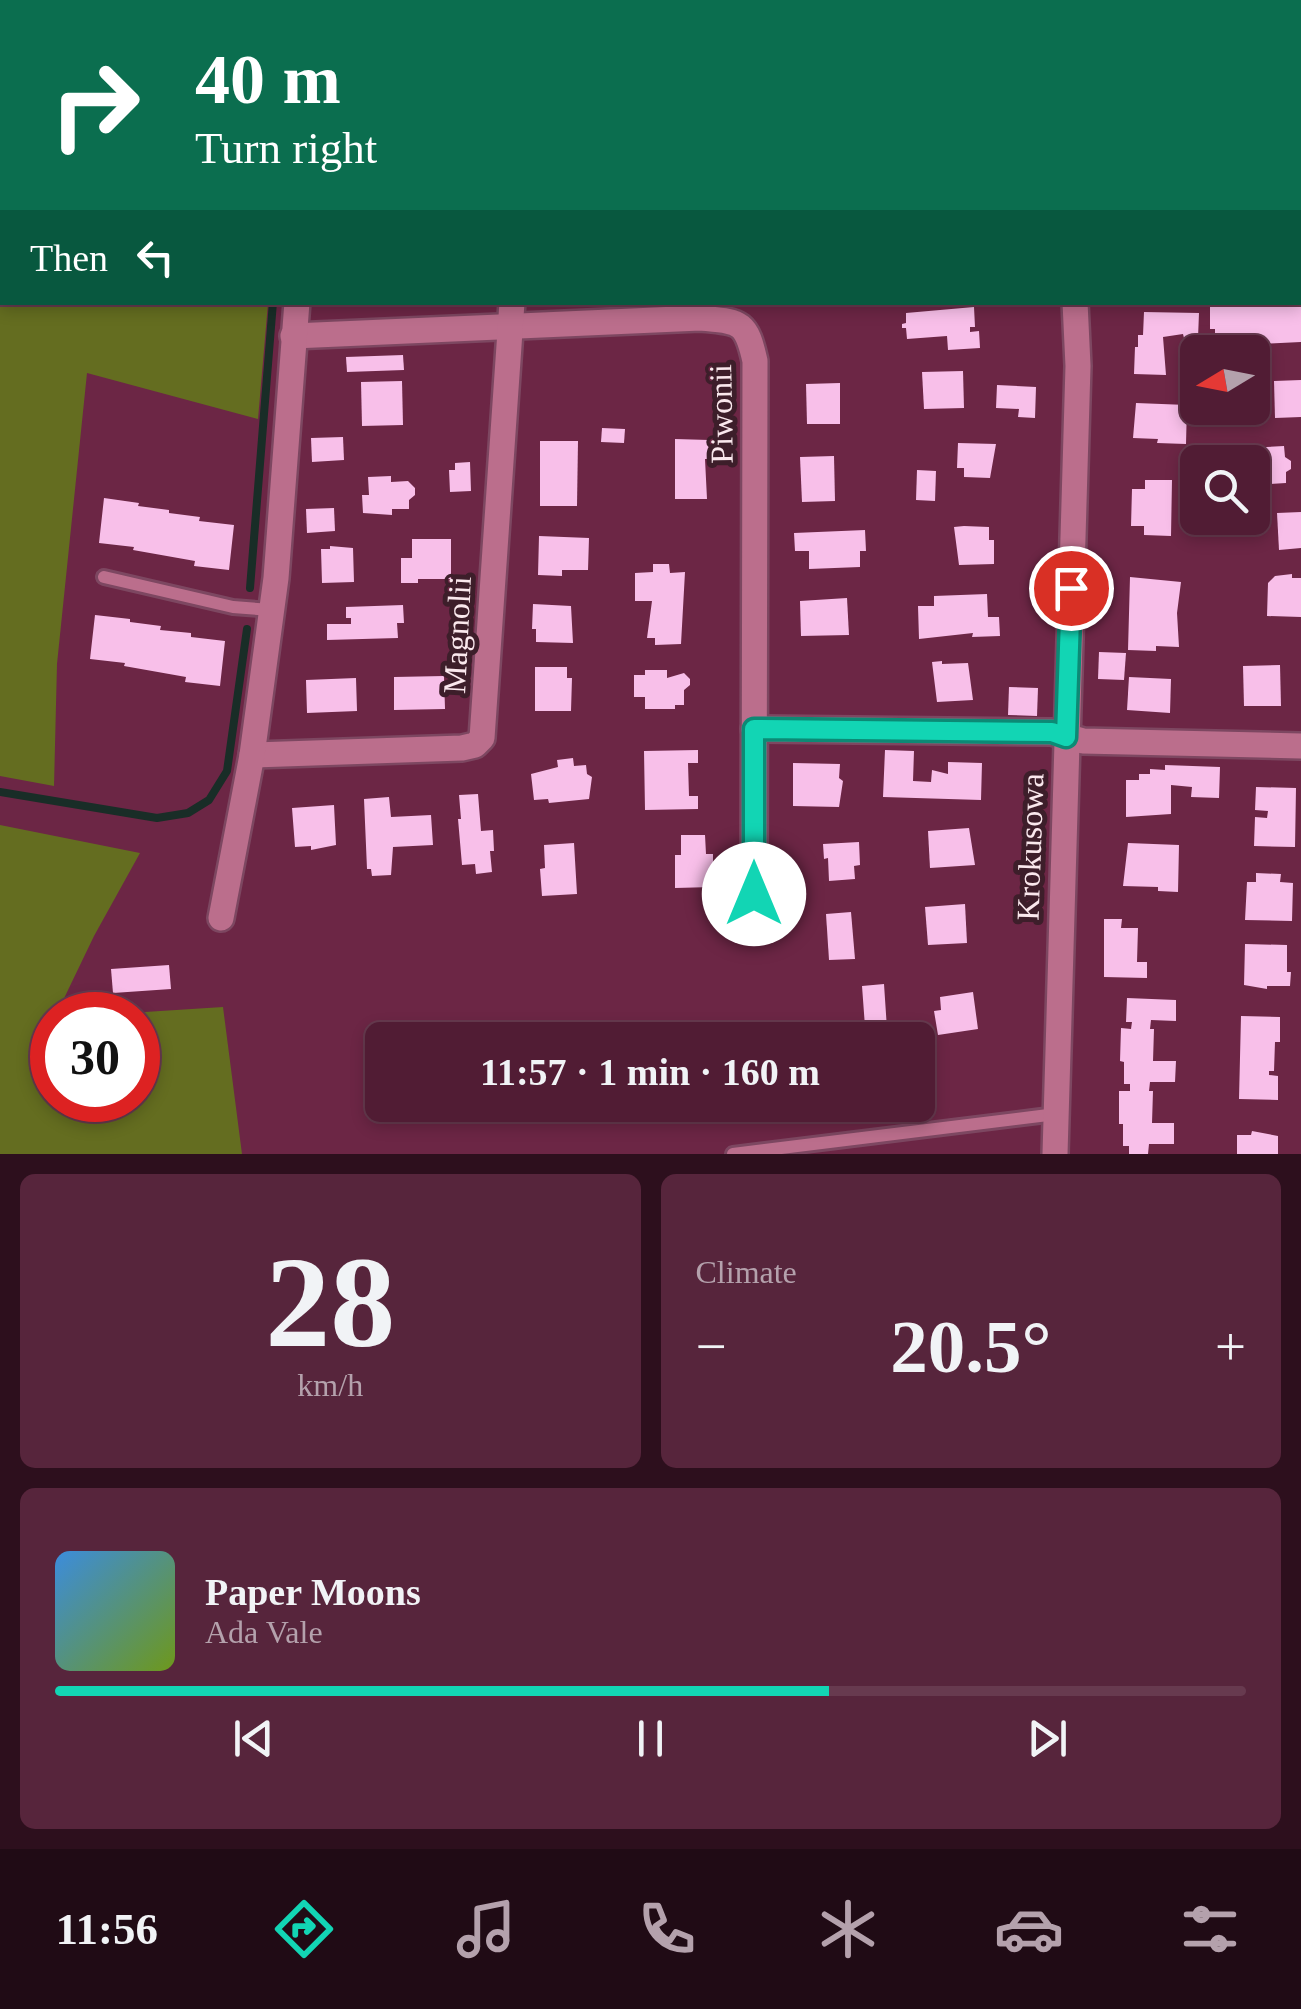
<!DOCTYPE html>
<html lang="en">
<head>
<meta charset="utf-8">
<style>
  body { margin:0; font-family:"Times New Roman",serif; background:#57253c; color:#f1f3f6; height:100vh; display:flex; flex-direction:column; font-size:38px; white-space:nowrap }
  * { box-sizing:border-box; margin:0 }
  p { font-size:32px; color:#b4a1ac }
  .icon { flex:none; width:55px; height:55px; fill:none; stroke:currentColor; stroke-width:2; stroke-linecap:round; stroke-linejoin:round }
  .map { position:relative; height:1154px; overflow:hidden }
  .panel { display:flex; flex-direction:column; gap:20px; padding:20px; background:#2d0f1d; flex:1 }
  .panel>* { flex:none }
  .top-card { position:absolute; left:0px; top:0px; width:1302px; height:305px; box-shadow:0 5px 15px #0003,0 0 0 2px #673a4f; background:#0b6e4f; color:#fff; overflow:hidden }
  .needle { width:65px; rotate:260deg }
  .tools { position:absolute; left:1180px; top:335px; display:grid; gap:20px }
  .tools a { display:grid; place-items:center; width:90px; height:90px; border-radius:15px; background:#511c34; box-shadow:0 5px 15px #0003,0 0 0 2px #673a4f; font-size:50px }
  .speed { position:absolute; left:30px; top:992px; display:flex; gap:20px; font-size:50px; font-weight:700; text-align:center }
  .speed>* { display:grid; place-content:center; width:130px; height:130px; border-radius:50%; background:#511c34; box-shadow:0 5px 15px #0003,0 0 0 2px #673a4f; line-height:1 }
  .speed .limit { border:15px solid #d22; background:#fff; color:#111 }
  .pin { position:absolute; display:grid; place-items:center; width:85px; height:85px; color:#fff; margin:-42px; border:5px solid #fff; border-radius:50%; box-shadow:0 2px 10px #0007 }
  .me { position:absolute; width:110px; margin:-55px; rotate:0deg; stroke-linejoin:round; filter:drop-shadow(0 0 8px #0008) }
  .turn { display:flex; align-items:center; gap:35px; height:210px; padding:0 30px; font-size:45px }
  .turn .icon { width:130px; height:130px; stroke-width:2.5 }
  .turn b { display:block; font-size:70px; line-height:85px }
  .then { display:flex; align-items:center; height:95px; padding:0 30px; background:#0003; gap:20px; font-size:38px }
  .big { font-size:75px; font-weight:700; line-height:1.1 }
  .panel .widget { flex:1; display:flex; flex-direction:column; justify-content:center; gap:15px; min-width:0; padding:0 35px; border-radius:15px; background:#57253c }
  .panel .dial { align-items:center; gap:0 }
  .dial b { font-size:130px; line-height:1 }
  .song { display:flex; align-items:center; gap:30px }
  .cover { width:120px; height:120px; border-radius:15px; background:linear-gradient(135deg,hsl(210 70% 55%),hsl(80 70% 35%)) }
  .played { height:10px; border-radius:5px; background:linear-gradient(90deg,#12d5b4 65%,#673a4f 65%) }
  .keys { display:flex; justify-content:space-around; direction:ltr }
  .heat { display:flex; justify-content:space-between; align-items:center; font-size:55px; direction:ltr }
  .panel .tiles { flex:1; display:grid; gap:20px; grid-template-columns:1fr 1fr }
  .widget:last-child { grid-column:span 2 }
  .trip { position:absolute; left:365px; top:1022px; width:570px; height:100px; border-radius:15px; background:#511c34; box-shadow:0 5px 15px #0003,0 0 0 2px #673a4f; font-weight:700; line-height:100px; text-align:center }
  .dock { display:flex; height:160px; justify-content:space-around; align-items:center; background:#200b15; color:#b4a1ac }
  .dock .icon { width:70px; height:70px }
  .dock .selected { color:#12d5b4 }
  .dock b { font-size:45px; color:#f1f3f6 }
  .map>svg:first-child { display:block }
  .green { fill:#646d20 }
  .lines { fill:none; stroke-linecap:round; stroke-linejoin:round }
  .stream { stroke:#192d27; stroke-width:8 }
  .building { fill:#f8bfe9 }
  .lane-casing { stroke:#7d4761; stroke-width:18 }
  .street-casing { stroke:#7d4761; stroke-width:30 }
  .lane { stroke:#bb6e8c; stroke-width:12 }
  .street { stroke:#bb6e8c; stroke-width:25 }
  .route-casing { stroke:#0c8a75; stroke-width:25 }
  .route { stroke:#12d5b4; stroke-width:18 }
  .labels { text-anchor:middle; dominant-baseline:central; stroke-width:10; stroke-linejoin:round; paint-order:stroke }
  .street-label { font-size:32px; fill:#fae8ed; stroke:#3d1e2a }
</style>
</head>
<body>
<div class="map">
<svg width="1301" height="1154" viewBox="0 0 1301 1154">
  <rect width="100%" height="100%" fill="#6c2645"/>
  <g class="green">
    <polygon points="0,0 159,0 2,2 2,302 268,303 258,419 87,373 57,664 54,786 0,776"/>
    <polygon points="0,825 140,853 94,936 56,1015 52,1015 52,1100 138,1100 138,1015 98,1015 223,1007 242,1154 0,1154"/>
  </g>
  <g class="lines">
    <g class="stream">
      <polyline points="250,588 273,302"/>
      <polyline points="0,792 157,818 188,813 209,800 227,771 247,629"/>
    </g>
  </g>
  <g class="building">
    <polygon points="1245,302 1301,304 1301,342 1215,346 1215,329 1210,329 1210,307 1245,306"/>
    <polygon points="974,307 975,327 970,327 970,332 979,331 980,348 948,350 947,336 907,339 906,328 902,328 902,324 906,323 906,313"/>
    <polygon points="1144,312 1199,313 1198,338 1184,338 1183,334 1163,337 1166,375 1134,374 1135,347 1138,347 1138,335 1143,335"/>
    <polygon points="403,355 404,370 347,372 346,357"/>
    <polygon points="963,371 964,408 924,409 922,372"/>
    <polygon points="1301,380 1301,417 1275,418 1274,381"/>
    <polygon points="402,381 403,425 362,426 361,382"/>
    <polygon points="840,383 840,424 807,424 806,384"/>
    <polygon points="997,385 1036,387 1035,418 1018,417 1019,409 996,408"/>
    <polygon points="1136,403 1187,405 1186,444 1157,443 1158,439 1133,438"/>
    <polygon points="602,428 625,429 624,443 601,442"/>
    <polygon points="343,437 344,460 312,462 311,438"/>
    <polygon points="675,439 709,440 709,459 705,459 707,499 675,499"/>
    <polygon points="540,441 578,441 577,506 540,506"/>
    <polygon points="958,443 996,444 990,478 964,477 964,468 957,468"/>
    <polygon points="1284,446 1285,457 1291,461 1291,469 1286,472 1286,483 1252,485 1252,462 1247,462 1246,448"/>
    <polygon points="834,456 835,501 802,502 800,457"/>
    <polygon points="470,462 471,491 450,492 449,470 455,470 455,463"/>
    <polygon points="917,470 936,471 935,501 916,500"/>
    <polygon points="391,476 391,482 408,481 415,488 415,495 409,500 409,509 392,509 392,515 363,513 362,495 369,495 368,477"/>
    <polygon points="1145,480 1172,480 1171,536 1144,535 1144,526 1131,526 1132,489 1145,489"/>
    <polygon points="104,498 139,503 138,506 169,510 169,513 200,517 199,521 234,525 229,570 194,566 195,561 133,550 134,547 99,543"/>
    <polygon points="334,508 335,531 307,533 306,509"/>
    <polygon points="1301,512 1301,548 1279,550 1277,513"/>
    <polygon points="964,526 989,527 989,540 994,540 994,564 959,565 954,527"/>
    <polygon points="865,530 866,551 860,551 860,567 809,569 809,551 795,551 794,533"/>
    <polygon points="539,536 589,538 588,570 562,570 562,576 538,575"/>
    <polygon points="412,539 451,539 451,579 418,579 418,583 401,583 401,558 412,558"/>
    <polygon points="330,546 353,548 354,582 322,583 321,549 330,549"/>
    <polygon points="653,564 669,564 670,573 685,572 681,644 655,645 655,638 647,638 652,601 635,601 635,573 653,572"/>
    <polygon points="1292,574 1292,578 1301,578 1301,617 1267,616 1268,583 1275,576"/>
    <polygon points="1130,577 1181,582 1177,613 1179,647 1156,646 1156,651 1128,650"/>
    <polygon points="987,594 988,617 999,617 1000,636 972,637 973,633 919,639 918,606 934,606 934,596"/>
    <polygon points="847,598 849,635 801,636 800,601"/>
    <polygon points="533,604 571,606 573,643 536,642 536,629 532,629"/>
    <polygon points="403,605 404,623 397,623 398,638 327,640 327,624 351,624 351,618 346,618 346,607"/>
    <polygon points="95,615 130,619 130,622 161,626 160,630 191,633 191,637 225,641 220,686 185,682 186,677 124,666 125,663 90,659"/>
    <polygon points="1099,652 1126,653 1124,680 1098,679"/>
    <polygon points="942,661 942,664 968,663 973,700 937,702 932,662"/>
    <polygon points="1280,665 1281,706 1244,706 1243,666"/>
    <polygon points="535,667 567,667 567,678 572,678 571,711 535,711"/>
    <polygon points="645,670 667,670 667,678 684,673 690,679 690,685 684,690 684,705 675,705 675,709 645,709 645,697 634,697 634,675 645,675"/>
    <polygon points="444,676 445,709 394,710 394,677"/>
    <polygon points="1129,677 1171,679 1170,713 1127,710"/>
    <polygon points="356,678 357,711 307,713 306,680"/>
    <polygon points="1009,687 1038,688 1037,716 1008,715"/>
    <polygon points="698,750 698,763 688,763 689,796 698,796 698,809 645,810 644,751"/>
    <polygon points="885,750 914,751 913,781 931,782 932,770 948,774 948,762 982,763 981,800 883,797"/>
    <polygon points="573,758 574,766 586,765 587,774 592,777 589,799 549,803 548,799 534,800 531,774 558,767 557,760"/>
    <polygon points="793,763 840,764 839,778 843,781 839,807 793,806"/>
    <polygon points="1165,765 1220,767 1219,798 1191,797 1192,787 1171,785 1171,814 1126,817 1126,780 1139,780 1139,774 1150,774 1150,769 1165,770"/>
    <polygon points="1256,787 1296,788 1295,847 1254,846 1255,817 1267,818 1268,811 1255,810"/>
    <polygon points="478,794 481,831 493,830 494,851 490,851 492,872 476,874 475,864 462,865 458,819 461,819 459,795"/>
    <polygon points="389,797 391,817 431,815 433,845 393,847 391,875 372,876 371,869 367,869 364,799"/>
    <polygon points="334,805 336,845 311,850 311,846 295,847 292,808"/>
    <polygon points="969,828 975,865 930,868 928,831"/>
    <polygon points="681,835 705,835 706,854 713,854 713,887 675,888 675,855 681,855"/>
    <polygon points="859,842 860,865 854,866 855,879 829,881 828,858 824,859 823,844"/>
    <polygon points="574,843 577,894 542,896 540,869 545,868 544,845"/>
    <polygon points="1128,843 1179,845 1178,892 1158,891 1158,887 1123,886"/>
    <polygon points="1256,873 1281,874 1280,882 1293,883 1292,921 1245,920 1247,882 1256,882"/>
    <polygon points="965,904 967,943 928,945 925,907"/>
    <polygon points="851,912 855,959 829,960 826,914"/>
    <polygon points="1104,919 1122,919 1121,928 1138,928 1137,962 1147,962 1147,978 1104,977"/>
    <polygon points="1245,944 1287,945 1287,972 1291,972 1290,986 1267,986 1267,989 1244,985"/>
    <polygon points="169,965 171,989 113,993 111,969"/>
    <polygon points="884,984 887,1029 902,1028 903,1039 866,1040 862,986"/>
    <polygon points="973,992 978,1029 938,1035 934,1011 941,1010 940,997"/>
    <polygon points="1127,998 1176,1000 1176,1021 1151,1020 1150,1029 1154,1029 1153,1061 1176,1061 1175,1082 1150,1082 1149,1091 1153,1091 1152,1123 1174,1123 1174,1144 1149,1144 1148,1154 1129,1154 1129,1146 1123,1146 1123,1124 1119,1124 1119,1091 1130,1091 1130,1084 1124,1084 1124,1062 1120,1061 1121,1028 1131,1029 1132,1022 1126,1022"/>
    <polygon points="1241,1016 1280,1017 1280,1042 1275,1042 1274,1071 1269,1071 1269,1075 1278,1076 1278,1100 1239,1099"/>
    <polygon points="1252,1131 1278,1136 1278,1154 1237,1154 1237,1135 1251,1135"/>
  </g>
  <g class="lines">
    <defs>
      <g id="lane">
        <polyline points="104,577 233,607 271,610"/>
        <polyline points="733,1154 1056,1114"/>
      </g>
      <g id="street">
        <polyline points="997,0 998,2"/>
        <polyline points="349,2 351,0"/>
        <polyline points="571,2 572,0"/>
        <polyline points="1300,239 1301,239"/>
        <path d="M293,336L700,318C740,322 746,320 755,361L754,894"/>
        <polyline points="754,729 1052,732 1083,741 1301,746"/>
        <polyline points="252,755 462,748 475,745 482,738 512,302"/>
        <polyline points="221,918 252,755 276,578 297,302"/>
        <polyline points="1055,1154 1078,366 1075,302"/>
      </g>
    </defs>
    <use href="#lane" class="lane-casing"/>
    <use href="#street" class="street-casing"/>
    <use href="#lane" class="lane"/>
    <use href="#street" class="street"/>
  </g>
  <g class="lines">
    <defs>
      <polyline id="route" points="754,894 754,729 1052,732 1066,737 1071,588"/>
    </defs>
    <use href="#route" class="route-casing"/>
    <use href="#route" class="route"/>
  </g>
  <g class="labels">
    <g class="street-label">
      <text transform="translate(721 414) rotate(-91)">Piwonii</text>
      <text transform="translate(457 635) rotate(-87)">Magnolii</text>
      <text transform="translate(1030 847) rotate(-88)">Krokusowa</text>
    </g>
  </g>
</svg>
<div class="tools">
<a><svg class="needle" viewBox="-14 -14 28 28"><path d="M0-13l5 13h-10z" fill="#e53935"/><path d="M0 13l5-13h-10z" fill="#b4a1ac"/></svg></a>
<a><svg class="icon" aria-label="search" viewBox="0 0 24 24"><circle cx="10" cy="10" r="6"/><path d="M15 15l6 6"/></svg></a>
</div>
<div class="speed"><div class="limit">30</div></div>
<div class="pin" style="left:1071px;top:588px;background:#d93025"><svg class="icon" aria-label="arrive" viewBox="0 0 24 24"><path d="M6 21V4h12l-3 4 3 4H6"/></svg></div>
<svg class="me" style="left:754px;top:894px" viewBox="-20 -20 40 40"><circle r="19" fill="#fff"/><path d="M0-13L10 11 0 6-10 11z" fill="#12d5b4"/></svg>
<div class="trip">11:57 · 1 min · 160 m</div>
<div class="top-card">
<div class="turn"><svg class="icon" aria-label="right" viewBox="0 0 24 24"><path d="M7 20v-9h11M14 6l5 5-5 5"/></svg><div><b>40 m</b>Turn right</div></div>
<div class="then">Then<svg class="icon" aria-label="left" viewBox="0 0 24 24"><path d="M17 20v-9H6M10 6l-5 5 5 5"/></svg></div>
</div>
</div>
<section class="panel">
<div class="tiles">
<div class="widget dial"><b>28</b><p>km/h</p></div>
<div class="widget"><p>Climate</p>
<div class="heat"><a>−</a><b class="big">20.5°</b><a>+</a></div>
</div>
<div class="widget">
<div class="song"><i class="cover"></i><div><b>Paper Moons</b><p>Ada Vale</p></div></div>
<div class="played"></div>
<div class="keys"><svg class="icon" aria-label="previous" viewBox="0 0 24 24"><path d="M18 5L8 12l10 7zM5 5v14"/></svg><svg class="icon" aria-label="pause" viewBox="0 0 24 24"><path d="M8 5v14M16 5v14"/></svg><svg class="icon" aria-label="next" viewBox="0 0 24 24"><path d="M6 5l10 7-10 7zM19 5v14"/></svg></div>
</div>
</div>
</section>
<nav class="dock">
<b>11:56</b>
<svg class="icon selected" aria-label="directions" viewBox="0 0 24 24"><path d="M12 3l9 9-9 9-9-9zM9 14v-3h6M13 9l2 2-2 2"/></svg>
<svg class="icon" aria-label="music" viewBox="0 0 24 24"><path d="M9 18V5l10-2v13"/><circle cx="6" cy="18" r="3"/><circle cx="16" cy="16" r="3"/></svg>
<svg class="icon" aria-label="phone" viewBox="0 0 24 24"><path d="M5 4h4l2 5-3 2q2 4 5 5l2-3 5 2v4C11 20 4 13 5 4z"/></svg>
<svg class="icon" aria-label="climate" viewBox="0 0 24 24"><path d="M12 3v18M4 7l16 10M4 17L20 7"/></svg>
<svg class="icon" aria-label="car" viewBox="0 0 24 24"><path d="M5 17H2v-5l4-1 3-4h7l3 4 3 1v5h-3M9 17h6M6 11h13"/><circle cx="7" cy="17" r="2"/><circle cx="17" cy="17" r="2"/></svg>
<svg class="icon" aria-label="filters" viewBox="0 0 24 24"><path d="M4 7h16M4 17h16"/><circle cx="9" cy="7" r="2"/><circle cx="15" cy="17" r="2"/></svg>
</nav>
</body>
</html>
